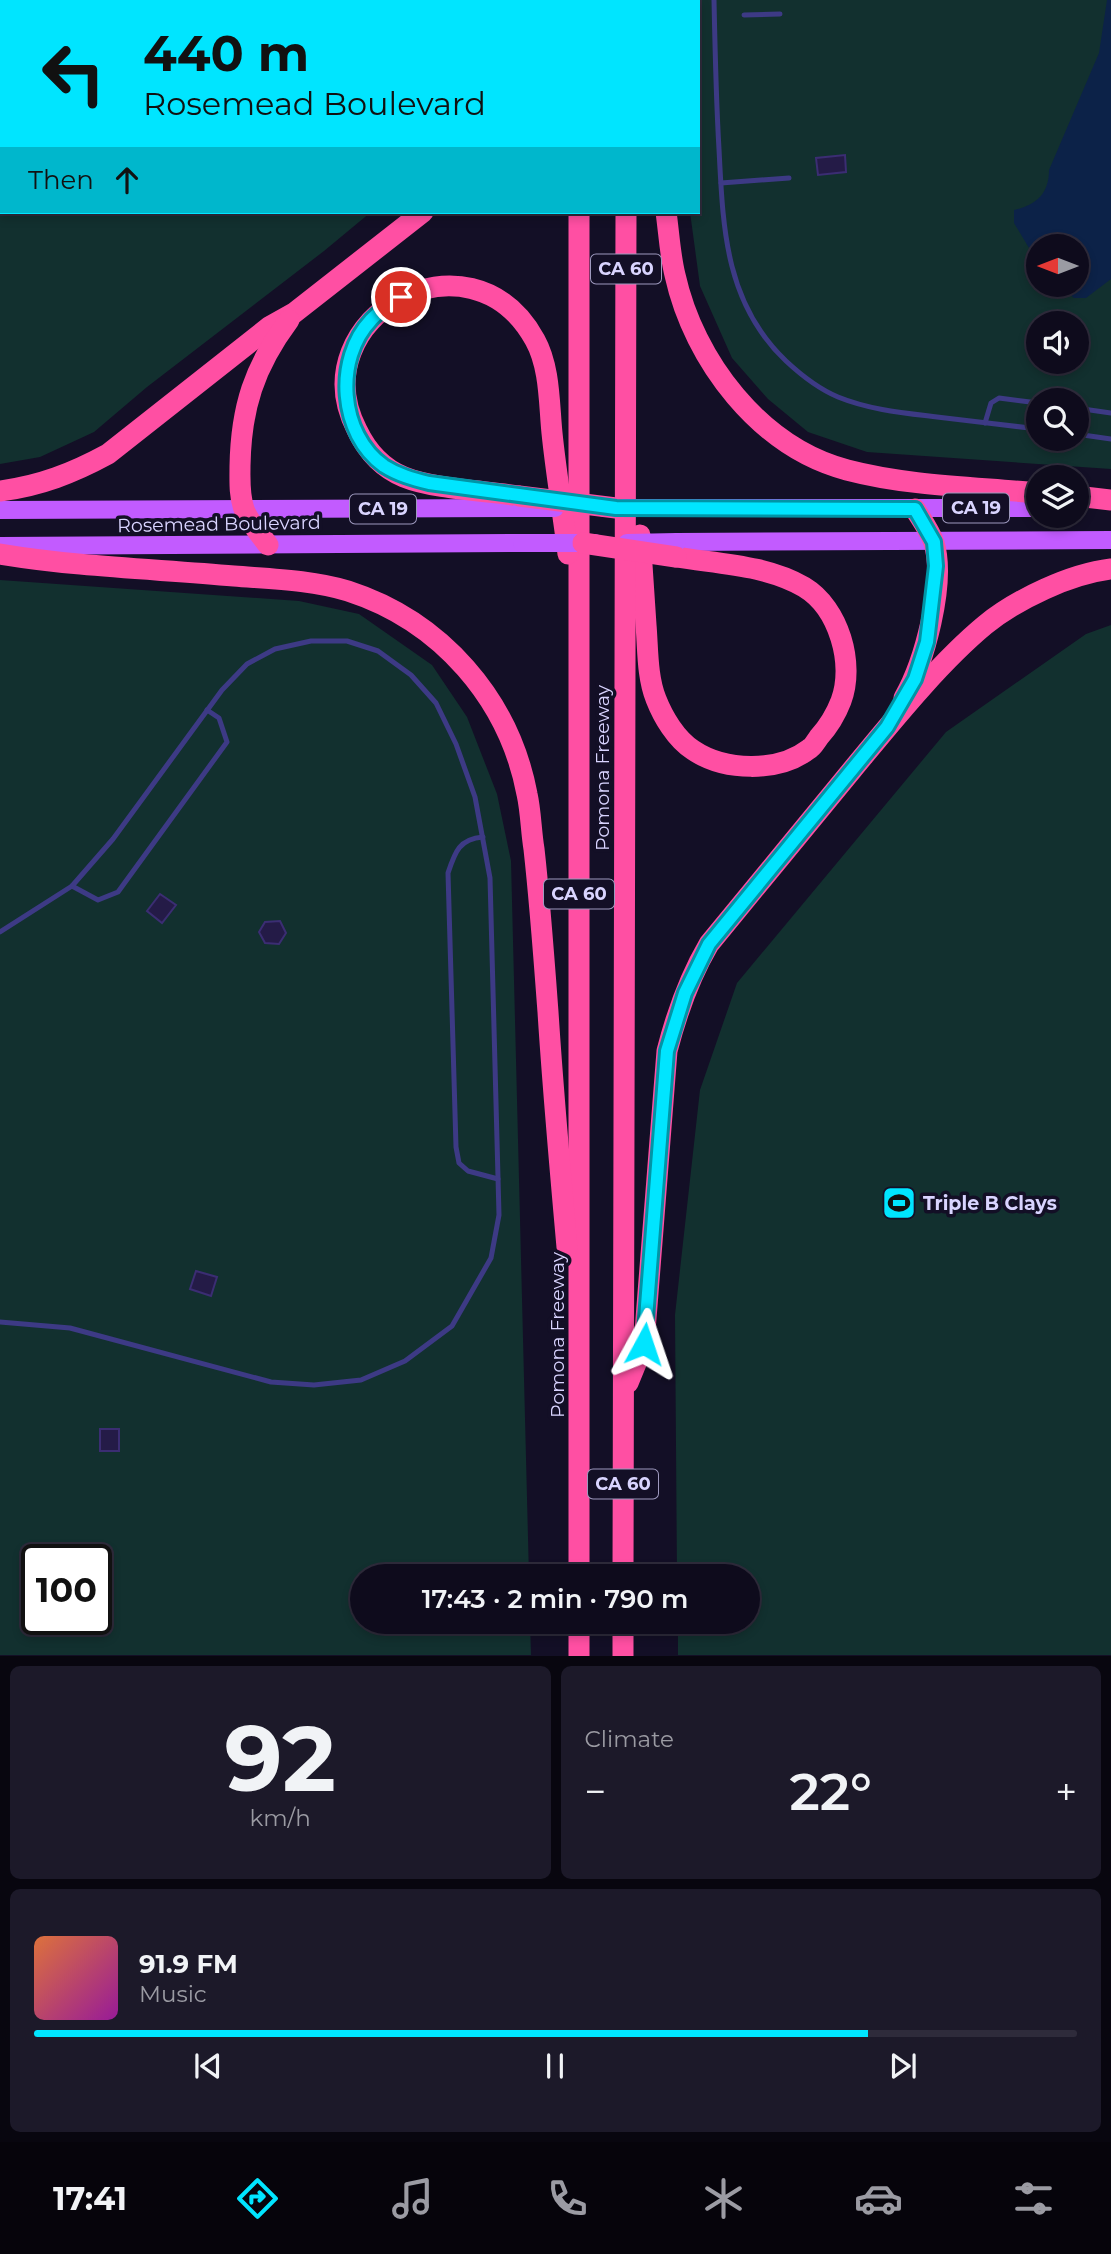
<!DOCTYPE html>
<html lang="en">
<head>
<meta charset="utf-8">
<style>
  body { margin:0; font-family:Montserrat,sans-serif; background:#1c1929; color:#f1f3f6; height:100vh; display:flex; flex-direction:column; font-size:26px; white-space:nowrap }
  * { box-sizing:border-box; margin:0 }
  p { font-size:23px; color:#9b9ba3 }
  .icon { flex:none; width:38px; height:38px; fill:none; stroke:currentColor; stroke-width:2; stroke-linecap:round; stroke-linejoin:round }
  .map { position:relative; height:1656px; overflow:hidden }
  .panel { display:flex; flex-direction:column; gap:10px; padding:10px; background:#08060f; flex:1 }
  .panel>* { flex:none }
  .hud { position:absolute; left:0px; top:0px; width:700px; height:214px; box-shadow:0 4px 10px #0003,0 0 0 2px #2e2b3b; background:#00e5ff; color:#111; overflow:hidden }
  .needle { width:46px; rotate:270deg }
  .fabs { position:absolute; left:1026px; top:234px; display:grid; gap:14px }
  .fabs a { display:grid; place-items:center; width:63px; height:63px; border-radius:50%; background:#0e0b1c; box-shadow:0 4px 10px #0003,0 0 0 2px #2e2b3b; font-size:35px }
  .speed { position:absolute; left:21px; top:1544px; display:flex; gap:14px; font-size:35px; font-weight:700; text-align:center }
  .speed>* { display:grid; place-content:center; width:91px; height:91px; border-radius:50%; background:#0e0b1c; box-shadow:0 4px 10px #0003,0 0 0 2px #2e2b3b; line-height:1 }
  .speed .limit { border:4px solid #111; border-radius:10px; background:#fff; color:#111 }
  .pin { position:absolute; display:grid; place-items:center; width:60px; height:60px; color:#fff; margin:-30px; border:4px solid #fff; border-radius:50%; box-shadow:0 2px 7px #0007 }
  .me { position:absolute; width:77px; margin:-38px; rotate:5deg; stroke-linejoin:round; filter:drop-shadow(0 0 5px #0008) }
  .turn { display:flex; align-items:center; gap:24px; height:147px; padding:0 28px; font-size:32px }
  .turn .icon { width:91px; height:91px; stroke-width:2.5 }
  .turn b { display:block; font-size:49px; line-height:60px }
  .then { display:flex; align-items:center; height:66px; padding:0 28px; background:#0003; gap:14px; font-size:26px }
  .big { font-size:52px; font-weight:600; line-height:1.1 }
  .panel .widget { flex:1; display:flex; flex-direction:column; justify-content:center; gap:10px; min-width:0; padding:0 24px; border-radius:10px; background:#1c1929 }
  .panel .dial { align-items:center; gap:0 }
  .dial b { font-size:91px; line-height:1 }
  .song { display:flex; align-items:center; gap:21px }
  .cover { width:84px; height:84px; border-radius:10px; background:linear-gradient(135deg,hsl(20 70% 55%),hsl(300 70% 35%)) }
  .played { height:7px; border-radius:4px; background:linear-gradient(90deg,#00e5ff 80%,#2e2b3b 80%) }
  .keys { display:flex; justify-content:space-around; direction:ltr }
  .heat { display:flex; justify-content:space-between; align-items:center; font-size:38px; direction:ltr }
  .panel .tiles { flex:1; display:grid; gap:10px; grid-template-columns:1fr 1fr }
  .widget:last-child { grid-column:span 2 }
  .trip { position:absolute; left:350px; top:1564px; width:410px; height:70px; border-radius:35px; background:#0e0b1c; box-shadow:0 4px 10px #0003,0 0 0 2px #2e2b3b; font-weight:600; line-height:70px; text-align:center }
  .dock { display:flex; height:112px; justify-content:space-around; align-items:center; background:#06040b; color:#9b9ba3 }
  .dock .icon { width:49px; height:49px }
  .dock .active { color:#00e5ff }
  .dock b { font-size:32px; color:#f1f3f6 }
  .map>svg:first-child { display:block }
  .green { fill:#12302f; fill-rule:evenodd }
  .water { fill:#0c2248 }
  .building { fill:#241b47; stroke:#3b2d73; stroke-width:2 }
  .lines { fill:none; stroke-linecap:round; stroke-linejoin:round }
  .lane { stroke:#3d3a85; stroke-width:5 }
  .primary { stroke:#c25bff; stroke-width:18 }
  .highway { stroke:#ff4fa3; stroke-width:21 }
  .primary-bridge { stroke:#c25bff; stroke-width:18 }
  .highway-bridge { stroke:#ff4fa3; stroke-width:21 }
  .route-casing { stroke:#0095a6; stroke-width:18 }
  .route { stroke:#00e5ff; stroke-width:12 }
  .labels { text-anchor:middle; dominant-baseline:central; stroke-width:7; stroke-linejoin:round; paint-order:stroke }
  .shield { fill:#130f26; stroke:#9e99be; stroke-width:2 }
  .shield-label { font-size:18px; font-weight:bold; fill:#d9d4ff }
  .street-label { font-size:19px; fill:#d9d4ff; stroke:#130f26 }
  .poi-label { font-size:19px; font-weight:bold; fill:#d9d4ff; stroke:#130f26; text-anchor:start }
</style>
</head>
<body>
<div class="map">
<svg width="1111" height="1656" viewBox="0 0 1111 1656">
  <rect width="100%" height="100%" fill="#130f26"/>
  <g class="green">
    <polygon points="0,0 499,0 2,2 2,212 371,212 324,251 147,387 94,432 40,457 0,464"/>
    <path d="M684,0H1111V469L867,452L808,432L768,399L732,358L700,286L690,212H698V2ZM1038,247H1076V285H1038ZM1038,324H1076V362H1038ZM1038,401H1076V439H1038Z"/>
    <path d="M0,580L299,601L359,614L432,665L467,717L497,794L511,861L529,1577H362V1622H530L531,1655H0ZM37,1559H96V1619H37Z"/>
    <polygon points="1111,625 1111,1655 678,1655 678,1622 747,1622 747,1577 677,1577 675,1315 700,1090 737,983 946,732 1086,634"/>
  </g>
  <path class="water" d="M1107,0H1111V279L1086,298H1074L1059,285H1076V247H1038V263L1014,223V210C1037,205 1049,193 1049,170L1099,53Z"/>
  <g class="building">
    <polygon points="845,155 846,172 818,175 816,158"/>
    <polygon points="160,894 176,905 162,923 147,911"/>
    <polygon points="280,921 286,933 279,944 265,943 259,932 265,922"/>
    <polygon points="196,1271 217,1277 211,1296 190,1289"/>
    <rect x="100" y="1429" width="19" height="22"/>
  </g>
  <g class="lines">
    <g class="lane">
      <path d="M714,0C715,50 716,99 719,149C723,228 725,303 786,361C801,375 819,389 838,397C870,410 904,413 937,417C971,421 1004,425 1038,429"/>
      <polyline points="744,15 780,14"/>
      <polyline points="721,183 789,178"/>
      <polyline points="1076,408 1111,413"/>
      <polyline points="985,423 991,403 999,398 1038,403"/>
      <polyline points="1076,434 1111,439"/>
      <path d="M483,837C459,839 455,852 448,873L456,1147L459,1163L468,1171L498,1179"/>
      <polyline points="72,886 98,900 118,892 227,742 219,718 207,710"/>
      <polyline points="0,932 72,886 113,839 222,690 247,664 275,649 311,641 347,641 378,651 411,675 436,703 456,744 475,797 490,878 499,1215 491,1258 452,1326 405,1361 361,1380 314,1385 271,1382 70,1328 0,1322"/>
    </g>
    <g class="primary">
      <polyline points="677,508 1038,508"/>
      <polyline points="0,510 522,508"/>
      <polyline points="677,542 1111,540"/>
      <polyline points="0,546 522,543"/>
    </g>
    <g class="highway">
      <polyline points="526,2 526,0"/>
      <polyline points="580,2 580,0"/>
      <polyline points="625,2 626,0"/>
      <polyline points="652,2 652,0"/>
      <polyline points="579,212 579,1577"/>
      <path d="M666,212C669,233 670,255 675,275C694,361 760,447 847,470C908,486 975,487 1038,493"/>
      <path d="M0,491C40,486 73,473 108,454L269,327L294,313L423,212"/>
      <path d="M519,496C488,491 433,489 404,477C382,468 367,451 357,430C299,318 470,222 535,340C550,367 549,403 552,433C556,473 563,513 568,554"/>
      <polyline points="1076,496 1111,500"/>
      <path d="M640,535C642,565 644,595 646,625C648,648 647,677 656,699C663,717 676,739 693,750C724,771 778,773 809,749C813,747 816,741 819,737C828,727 836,714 841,701C855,664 839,608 804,587C766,565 719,564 676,557"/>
      <path d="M268,545C260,534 248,521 244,509C239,495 240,480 240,466C241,408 254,367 289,320"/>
      <path d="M0,554C78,567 156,569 234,576C272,579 312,580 348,591C441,621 509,699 527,794C531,812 531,831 534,849C540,903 544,958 548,1012C553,1091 560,1169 567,1247"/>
      <path d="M904,698C924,663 946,583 934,543C930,531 921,519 915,509"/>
      <path d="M628,1383L644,1344L667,1051C677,1012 689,978 709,944C757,886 804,828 852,770C891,723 938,664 985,625C1017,599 1070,574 1111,569"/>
      <polyline points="623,1577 626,212"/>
      <polyline points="579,1622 579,1656"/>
      <polyline points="623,1656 623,1622"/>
    </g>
    <g class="primary-bridge">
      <polyline points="522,508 555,508"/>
      <polyline points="604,508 677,508"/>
      <polyline points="522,543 595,543"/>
      <polyline points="627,543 677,542"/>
    </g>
    <g class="highway-bridge">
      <polyline points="519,496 616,508"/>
      <polyline points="583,543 676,557"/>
    </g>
  </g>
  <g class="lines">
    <defs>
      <path id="route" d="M401,297C390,304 379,311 371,320C334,359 339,434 384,466C398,475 413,479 429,483L616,508L915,509L934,542L936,566L927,642L915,679L887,727L709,944L685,993L667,1051L644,1344"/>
    </defs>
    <use href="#route" class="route-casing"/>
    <use href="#route" class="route"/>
  </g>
  <defs>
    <symbol id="stadium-square" viewBox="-11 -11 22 22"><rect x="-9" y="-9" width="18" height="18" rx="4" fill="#00e5ff" stroke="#130f26"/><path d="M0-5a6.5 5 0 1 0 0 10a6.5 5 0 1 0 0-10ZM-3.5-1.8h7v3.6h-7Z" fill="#111"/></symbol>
  </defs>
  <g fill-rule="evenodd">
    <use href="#stadium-square" x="880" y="1184" width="38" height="38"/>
  </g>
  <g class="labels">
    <g class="shield">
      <rect x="591" y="254.5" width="70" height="29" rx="5"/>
      <rect x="943" y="493.5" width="66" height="29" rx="5"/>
      <rect x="350" y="494.5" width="66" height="29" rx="5"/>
      <rect x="544" y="879.5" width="70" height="29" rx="5"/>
      <rect x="588" y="1469.5" width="70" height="29" rx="5"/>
    </g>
    <g class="shield-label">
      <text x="626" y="269">CA 60</text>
      <text x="976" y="508">CA 19</text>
      <text x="383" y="509">CA 19</text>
      <text x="579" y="894">CA 60</text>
      <text x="623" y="1484">CA 60</text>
    </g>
    <g class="street-label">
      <text transform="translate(219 524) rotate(-1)">Rosemead Boulevard</text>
      <text transform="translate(602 768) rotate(-90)">Pomona Freeway</text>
      <text transform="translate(557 1335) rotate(-90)">Pomona Freeway</text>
    </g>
    <g class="poi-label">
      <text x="923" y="1203">Triple B Clays</text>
    </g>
  </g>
</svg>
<div class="fabs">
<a><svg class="needle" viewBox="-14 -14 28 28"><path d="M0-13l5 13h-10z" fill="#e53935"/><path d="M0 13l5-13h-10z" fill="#9b9ba3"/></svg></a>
<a><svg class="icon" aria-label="sound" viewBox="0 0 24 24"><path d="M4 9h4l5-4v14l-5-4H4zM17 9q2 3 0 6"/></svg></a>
<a><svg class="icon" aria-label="search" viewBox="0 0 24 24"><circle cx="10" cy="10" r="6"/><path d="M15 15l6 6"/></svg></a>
<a><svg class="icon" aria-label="layers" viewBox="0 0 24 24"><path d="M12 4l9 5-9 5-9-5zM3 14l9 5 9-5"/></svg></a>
</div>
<div class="speed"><div class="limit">100</div></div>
<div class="pin" style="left:401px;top:297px;background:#d93025"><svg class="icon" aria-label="arrive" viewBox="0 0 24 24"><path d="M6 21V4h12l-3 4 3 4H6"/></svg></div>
<svg class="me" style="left:644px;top:1344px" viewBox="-20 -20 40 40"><path d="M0-17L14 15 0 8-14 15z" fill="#00e5ff" stroke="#fff" stroke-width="4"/></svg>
<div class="trip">17:43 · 2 min · 790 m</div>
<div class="hud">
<div class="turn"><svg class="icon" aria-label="left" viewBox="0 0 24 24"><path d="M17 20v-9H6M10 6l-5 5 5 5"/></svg><div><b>440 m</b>Rosemead Boulevard</div></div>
<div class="then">Then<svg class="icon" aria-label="ahead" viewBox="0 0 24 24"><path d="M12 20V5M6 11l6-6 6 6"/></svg></div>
</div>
</div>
<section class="panel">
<div class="tiles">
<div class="widget dial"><b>92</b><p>km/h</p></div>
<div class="widget"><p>Climate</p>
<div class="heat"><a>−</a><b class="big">22°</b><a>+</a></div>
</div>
<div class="widget">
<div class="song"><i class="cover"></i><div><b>91.9 FM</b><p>Music</p></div></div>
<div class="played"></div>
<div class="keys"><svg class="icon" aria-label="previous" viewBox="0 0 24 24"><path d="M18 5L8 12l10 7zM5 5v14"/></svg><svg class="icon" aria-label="pause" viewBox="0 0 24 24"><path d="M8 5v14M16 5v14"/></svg><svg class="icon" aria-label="next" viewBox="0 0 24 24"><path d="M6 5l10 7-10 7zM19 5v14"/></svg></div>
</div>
</div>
</section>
<nav class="dock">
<b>17:41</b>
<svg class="icon active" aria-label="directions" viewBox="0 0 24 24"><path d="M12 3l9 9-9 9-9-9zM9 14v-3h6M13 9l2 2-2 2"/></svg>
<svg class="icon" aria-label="music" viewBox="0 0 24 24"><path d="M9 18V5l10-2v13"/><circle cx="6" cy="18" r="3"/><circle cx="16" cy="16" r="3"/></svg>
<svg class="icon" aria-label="phone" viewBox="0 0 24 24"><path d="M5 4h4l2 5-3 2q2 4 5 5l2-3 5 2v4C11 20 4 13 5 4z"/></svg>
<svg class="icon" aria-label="climate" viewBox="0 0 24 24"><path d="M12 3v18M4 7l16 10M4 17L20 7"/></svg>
<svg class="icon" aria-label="car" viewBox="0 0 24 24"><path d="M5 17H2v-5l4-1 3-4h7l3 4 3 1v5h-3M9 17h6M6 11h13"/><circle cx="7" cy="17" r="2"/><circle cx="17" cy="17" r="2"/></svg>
<svg class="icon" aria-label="filters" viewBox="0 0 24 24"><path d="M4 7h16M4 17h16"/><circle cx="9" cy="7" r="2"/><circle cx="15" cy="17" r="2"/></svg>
</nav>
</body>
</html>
